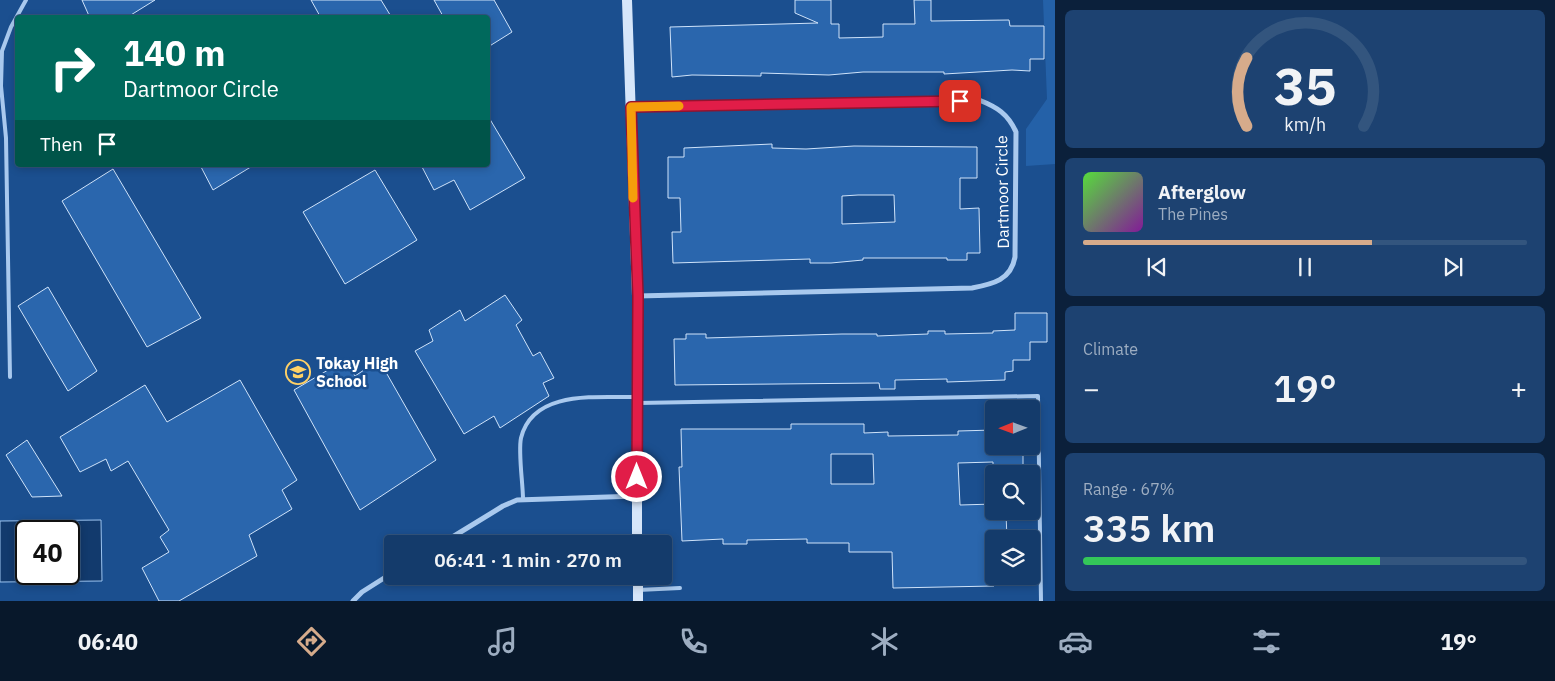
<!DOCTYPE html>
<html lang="en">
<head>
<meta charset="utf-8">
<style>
  body { margin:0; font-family:"IBM Plex Sans",sans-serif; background:#1d4271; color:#f1f3f6; height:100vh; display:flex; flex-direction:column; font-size:19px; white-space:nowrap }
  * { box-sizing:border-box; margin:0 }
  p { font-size:16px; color:#9dadc1 }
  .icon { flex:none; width:28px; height:28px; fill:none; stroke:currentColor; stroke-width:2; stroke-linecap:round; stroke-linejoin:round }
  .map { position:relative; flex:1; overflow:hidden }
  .sheet { display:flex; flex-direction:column; gap:10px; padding:10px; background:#0b203b; width:500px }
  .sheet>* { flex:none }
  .guide { position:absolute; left:15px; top:15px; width:475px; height:152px; border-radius:5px; box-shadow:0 2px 8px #0003,0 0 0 1px #33557e; background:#00695c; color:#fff; overflow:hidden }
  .needle { width:32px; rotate:269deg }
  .buttons { position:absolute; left:985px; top:400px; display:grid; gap:10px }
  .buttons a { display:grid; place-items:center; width:55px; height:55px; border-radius:5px; background:#143b6b; box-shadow:0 2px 8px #0003,0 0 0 1px #33557e; font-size:25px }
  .speed { position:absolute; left:15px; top:520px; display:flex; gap:10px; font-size:25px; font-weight:700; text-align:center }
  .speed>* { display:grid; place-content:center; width:65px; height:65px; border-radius:50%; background:#143b6b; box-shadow:0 2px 8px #0003,0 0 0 1px #33557e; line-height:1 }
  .speed .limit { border:2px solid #111; border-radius:8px; background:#fff; color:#111 }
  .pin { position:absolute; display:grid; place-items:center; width:42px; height:42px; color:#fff; margin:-21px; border-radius:10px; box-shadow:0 2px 8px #0006 }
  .me { position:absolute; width:55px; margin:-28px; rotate:0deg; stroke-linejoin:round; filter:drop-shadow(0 0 4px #0008) }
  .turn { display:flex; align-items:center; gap:18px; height:105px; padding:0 25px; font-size:22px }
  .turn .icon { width:65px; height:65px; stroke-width:2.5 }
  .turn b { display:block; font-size:35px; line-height:42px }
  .then { display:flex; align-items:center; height:48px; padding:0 25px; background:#0003; gap:10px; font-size:19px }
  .big { font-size:38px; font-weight:600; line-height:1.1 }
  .sheet .tile { flex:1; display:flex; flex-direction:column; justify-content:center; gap:8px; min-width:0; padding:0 18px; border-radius:8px; background:#1d4271 }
  .sheet .dial { align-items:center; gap:0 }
  .dial svg { height:130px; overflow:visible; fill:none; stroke:#33557e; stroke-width:7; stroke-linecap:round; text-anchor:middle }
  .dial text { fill:#f1f3f6; stroke:none }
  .song { display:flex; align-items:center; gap:15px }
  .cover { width:60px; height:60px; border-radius:8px; background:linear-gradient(135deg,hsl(110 70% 55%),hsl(290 70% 35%)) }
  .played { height:5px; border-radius:2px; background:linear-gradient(90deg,#d6ab8b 65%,#33557e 65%) }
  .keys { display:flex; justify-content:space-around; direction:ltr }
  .heat { display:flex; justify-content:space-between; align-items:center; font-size:28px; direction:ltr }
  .charge { height:8px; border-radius:4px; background:linear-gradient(90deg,#34c759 67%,#33557e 0) }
  .trip { position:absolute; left:384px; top:535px; width:288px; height:50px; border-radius:5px; background:#143b6b; box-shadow:0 2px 8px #0003,0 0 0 1px #33557e; font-weight:600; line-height:50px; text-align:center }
  .dock { display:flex; height:80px; justify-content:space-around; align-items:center; background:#08182b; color:#9dadc1 }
  .dock .icon { width:35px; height:35px }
  .dock .active { color:#d6ab8b }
  .dock b { font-size:22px; color:#f1f3f6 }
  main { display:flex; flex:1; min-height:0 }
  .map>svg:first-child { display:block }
  .green { fill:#2461a8 }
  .water { fill:#123a6d; stroke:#9cc4f0; fill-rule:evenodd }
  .building { fill:#2a66ad; stroke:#cfe3fa; fill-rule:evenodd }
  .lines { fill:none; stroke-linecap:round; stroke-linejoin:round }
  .lane { stroke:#a9c9ee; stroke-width:4 }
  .street { stroke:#a9c9ee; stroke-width:5 }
  .secondary { stroke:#d6e6fa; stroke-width:10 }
  .route-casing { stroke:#92132f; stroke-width:12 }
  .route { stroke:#e11d48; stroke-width:9 }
  .slow { stroke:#f59e0b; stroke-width:9 }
  .labels { text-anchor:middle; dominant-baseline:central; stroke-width:5; stroke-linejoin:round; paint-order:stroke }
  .street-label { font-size:16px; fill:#fff; stroke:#1b4f8f }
  .poi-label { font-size:16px; font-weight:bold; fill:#fff; stroke:#1b4f8f; text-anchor:start }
</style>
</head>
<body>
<main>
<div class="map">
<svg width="1055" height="601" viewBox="0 0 1055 601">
  <rect width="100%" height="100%" fill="#1b4f8f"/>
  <polygon class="green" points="1043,0 1055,0 1055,164 1026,166 1026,129 1047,99"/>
  <path class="water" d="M101,520L102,581L0,582V521ZM26,531H69V574H26Z"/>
  <g class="building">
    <polygon points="82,0 155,0 126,18 90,18"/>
    <polygon points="311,0 381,0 392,18 321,18"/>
    <polygon points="434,0 494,0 512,32 488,47 488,18 444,18"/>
    <polygon points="795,0 831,0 831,24 839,24 839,38 883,37 883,24 915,24 914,0 931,0 931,21 1009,20 1010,26 1044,26 1044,59 1030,59 1030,71 1012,70 944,74 944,72 863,72 829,75 761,73 761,76 692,75 672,77 670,27 818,23 795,13"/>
    <polygon points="488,116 525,178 470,210 454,180 434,190 421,165 488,165"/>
    <path d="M772,144V148L806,149L854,146L977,147V178H960V209L979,208L980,253H967V260H947V258H863V260L831,263H810V259L673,263L672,232H681L680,198H668V157H684V148ZM858,195H894L895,222L842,224V196Z"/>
    <polygon points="200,165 254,165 213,190"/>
    <polygon points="113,169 201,318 147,347 62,201"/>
    <polygon points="375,170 417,240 345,284 303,212"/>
    <polygon points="48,287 97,371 68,391 18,306"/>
    <polygon points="505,295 522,320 516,325 533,356 540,352 554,378 543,383 549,396 500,428 494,416 464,434 415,351 433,341 429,330 460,310 465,321"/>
    <polygon points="1015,313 1047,313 1047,342 1030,342 1030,360 1013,360 1013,371 1005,372 1005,380 947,382 947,379 895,380 895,389 880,389 879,383 675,385 674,339 686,339 686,334 706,334 706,338 842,334 877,334 877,336 928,334 928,331 945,331 945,334 993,333 993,331 1015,330"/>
    <polygon points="345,360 355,376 379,360 436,460 360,510 294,390"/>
    <polygon points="240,380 297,480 282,490 292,509 249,535 257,556 179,601 159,601 142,568 169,552 160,537 169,530 128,461 111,471 106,459 80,472 60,437 145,385 167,422"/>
    <path d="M791,424H864V433L888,432V436L958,435V431L994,430V446H1023V474H993V462L958,463L960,505L994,504V511L1006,513L1007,539H994V586L893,588L892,552H849V543H807V539L747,540V544H723V539L682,541L679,467H682L681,429H791ZM831,454H873L874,484H831Z"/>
    <polygon points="27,440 62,496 32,497 6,455"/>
  </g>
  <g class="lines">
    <g class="lane">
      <polyline points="10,377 6,138 1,86 2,51 11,27 26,0"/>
      <polyline points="638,403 1038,396 1041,601"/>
      <path d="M523,499C523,484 518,452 521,438C533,389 598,398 637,397"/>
      <polyline points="638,590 680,588"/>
    </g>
    <g class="street">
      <path d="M631,107L979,100C997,107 1008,114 1016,132L1015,257C1011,280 993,284 972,288L637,296"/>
      <polyline points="441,544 503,506 517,500 637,496"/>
      <polyline points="353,601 362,592 392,573"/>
    </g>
    <g class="secondary">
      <polyline points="627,0 637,296 637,544"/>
      <polyline points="638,576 638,601"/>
    </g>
  </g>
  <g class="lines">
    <defs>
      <polyline id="route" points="637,477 638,296 631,107 960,101"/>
    </defs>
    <use href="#route" class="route-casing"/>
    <use href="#route" class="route"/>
    <polyline class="slow" points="633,198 631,107 679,106"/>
  </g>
  <defs>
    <symbol id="school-ring" viewBox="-11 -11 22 22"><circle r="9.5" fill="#1b4f8f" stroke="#ffd166" stroke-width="1.5"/><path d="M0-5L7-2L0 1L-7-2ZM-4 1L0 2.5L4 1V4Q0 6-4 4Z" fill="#ffd166"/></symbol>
  </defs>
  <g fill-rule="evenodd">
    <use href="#school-ring" x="284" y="358" width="28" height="28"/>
  </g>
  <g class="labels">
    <g class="street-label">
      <text transform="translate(1002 192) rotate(-91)">Dartmoor Circle</text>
    </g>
    <g class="poi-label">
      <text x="316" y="363">Tokay High<tspan x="316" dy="18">School</tspan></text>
    </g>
  </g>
</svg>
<div class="buttons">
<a><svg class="needle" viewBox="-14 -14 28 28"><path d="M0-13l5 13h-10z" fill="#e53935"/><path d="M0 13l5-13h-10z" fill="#9dadc1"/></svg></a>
<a><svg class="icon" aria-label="search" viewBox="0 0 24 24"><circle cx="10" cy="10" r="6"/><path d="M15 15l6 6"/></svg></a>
<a><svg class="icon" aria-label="layers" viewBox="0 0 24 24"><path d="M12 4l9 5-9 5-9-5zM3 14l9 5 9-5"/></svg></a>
</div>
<div class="speed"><div class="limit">40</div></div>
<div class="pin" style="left:960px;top:101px;background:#d93025"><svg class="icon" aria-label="arrive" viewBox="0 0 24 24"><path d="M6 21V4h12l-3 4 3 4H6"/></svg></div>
<svg class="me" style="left:637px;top:477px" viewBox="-20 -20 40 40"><circle r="17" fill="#e11d48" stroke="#fff" stroke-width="3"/><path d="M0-11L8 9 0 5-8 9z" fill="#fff"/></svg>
<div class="trip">06:41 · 1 min · 270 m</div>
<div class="guide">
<div class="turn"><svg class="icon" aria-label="right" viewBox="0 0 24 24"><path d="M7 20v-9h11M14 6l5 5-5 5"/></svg><div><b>140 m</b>Dartmoor Circle</div></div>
<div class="then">Then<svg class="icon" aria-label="arrive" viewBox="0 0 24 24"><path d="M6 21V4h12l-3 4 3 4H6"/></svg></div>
</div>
</div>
<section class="sheet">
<div class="tile dial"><svg viewBox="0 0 100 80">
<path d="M14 69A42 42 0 1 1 86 69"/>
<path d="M14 69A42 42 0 0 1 14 27" stroke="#d6ab8b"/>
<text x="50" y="56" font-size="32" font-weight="700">35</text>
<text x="50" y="72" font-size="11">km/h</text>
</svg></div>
<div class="tile">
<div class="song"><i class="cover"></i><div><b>Afterglow</b><p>The Pines</p></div></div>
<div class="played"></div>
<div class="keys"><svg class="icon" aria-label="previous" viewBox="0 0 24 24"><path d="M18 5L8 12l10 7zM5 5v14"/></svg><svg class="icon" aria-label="pause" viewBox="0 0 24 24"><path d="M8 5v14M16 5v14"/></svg><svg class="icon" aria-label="next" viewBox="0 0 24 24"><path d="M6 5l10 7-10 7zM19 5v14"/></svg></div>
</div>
<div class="tile"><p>Climate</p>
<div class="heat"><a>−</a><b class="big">19°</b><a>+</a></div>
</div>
<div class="tile"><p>Range · 67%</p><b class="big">335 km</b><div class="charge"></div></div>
</section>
</main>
<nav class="dock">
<b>06:40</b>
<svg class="icon active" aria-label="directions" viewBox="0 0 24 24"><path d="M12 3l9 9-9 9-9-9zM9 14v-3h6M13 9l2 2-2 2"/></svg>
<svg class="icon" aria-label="music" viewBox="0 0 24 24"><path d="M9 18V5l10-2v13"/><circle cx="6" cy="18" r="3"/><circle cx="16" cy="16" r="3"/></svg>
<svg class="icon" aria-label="phone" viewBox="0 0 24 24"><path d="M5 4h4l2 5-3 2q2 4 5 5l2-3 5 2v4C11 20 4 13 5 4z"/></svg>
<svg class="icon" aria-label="climate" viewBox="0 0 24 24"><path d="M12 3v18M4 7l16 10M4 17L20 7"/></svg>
<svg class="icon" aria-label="car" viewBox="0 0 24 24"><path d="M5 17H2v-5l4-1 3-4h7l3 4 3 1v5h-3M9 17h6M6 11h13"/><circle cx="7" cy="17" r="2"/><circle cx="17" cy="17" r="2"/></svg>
<svg class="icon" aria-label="filters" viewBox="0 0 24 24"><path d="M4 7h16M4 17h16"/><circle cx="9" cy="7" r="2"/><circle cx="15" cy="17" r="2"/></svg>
<b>19°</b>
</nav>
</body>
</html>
